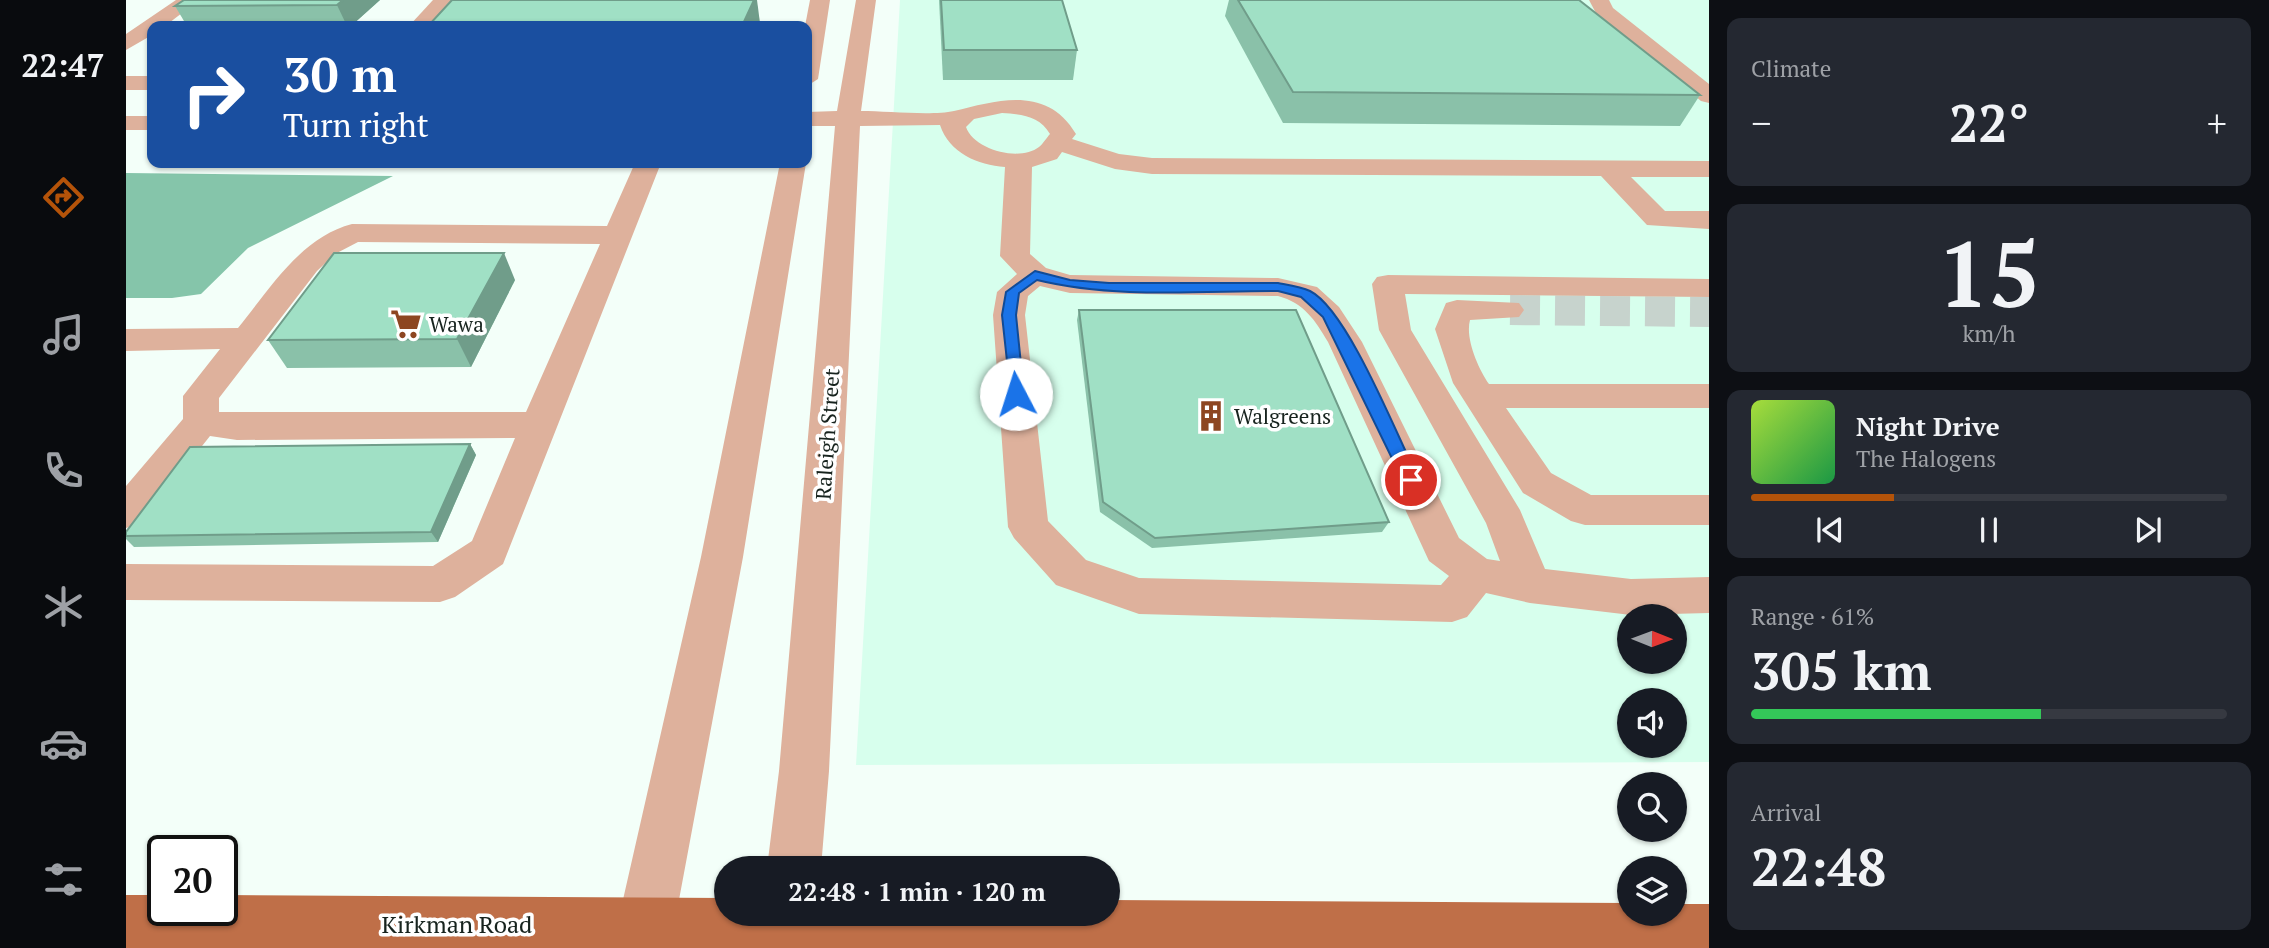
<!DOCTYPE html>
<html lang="en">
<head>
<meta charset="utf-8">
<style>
  body { margin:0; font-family:"PT Serif",serif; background:#242831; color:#f1f3f6; height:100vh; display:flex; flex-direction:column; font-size:26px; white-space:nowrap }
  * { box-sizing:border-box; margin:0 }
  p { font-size:23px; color:#9ea1a6 }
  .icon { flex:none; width:38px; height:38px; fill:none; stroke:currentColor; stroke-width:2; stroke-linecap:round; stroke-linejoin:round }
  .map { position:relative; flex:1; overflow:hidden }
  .side { display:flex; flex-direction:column; gap:18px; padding:18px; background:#0d0f14; width:560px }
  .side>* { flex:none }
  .hud { position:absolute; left:21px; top:21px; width:665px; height:147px; border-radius:14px; box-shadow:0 2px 5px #0004; background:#1a4fa0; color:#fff; overflow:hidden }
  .needle { width:46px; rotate:91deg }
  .fabs { position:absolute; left:1491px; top:604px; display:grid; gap:14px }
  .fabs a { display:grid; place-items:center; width:70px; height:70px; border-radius:50%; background:#171b24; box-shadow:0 2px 5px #0004; font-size:35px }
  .speed { position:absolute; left:21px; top:835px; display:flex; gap:14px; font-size:35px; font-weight:700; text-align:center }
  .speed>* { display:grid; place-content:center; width:91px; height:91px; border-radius:50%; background:#171b24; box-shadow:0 2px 5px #0004; line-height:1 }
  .speed .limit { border:4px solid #111; border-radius:10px; background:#fff; color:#111 }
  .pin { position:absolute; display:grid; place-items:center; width:60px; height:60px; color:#fff; margin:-30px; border:4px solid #fff; border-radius:50%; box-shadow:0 2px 7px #0007 }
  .me { position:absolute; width:77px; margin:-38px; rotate:355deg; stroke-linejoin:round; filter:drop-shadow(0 0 5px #0008) }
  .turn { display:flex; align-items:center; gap:24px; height:147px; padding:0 21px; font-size:32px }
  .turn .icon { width:91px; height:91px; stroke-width:2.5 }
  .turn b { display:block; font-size:49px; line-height:60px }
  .big { font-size:52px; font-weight:700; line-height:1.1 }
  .side .tile { flex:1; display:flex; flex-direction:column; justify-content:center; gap:10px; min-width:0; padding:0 24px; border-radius:14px; background:#242831 }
  .side .dial { align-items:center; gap:0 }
  .dial b { font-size:91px; line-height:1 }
  .song { display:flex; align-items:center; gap:21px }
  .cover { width:84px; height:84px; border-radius:10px; background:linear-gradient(135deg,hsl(80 70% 55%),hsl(140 70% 35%)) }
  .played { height:7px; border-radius:4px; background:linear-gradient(90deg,#b45309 30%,#363941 30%) }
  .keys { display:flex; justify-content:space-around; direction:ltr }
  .heat { display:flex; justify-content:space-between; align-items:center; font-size:38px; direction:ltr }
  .charge { height:10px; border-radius:5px; background:linear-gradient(90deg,#34c759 61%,#363941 0) }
  .trip { position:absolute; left:588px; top:856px; width:406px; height:70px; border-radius:35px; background:#171b24; box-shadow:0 2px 5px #0004; font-weight:700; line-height:70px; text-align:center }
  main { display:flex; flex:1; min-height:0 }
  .menu { display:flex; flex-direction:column; width:126px; justify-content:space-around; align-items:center; background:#090b0e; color:#9ea1a6 }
  .menu .icon { width:49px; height:49px }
  .menu .current { color:#b45309 }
  .menu b { font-size:32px; color:#f1f3f6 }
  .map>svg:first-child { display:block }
  .built { fill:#d7ffed; fill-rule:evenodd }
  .water { fill:#85c5aa }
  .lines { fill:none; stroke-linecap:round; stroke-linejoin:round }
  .minor-tunnel { stroke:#c7d3cd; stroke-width:30; stroke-dasharray:30 15; stroke-linecap:butt }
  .minor { fill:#deb19c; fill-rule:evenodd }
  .major { fill:#bf6f48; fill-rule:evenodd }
  .wall { fill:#8ac1a9 }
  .shaded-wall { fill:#709d8a }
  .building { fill:#a0e0c5; stroke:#709d8a; stroke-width:2 }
  .route { fill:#1a73e8; stroke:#114b97; stroke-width:2 }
  .labels { text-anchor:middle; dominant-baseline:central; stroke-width:7; stroke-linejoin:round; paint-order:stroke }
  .poi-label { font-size:21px; fill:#17231e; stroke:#fff; text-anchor:start }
  .street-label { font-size:21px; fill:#17231e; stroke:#fff }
  .near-street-label { font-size:24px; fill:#17231e; stroke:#fff }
</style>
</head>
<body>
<main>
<nav class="menu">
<b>22:47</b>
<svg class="icon current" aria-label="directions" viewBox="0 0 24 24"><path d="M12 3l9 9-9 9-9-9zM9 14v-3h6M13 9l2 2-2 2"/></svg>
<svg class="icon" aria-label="music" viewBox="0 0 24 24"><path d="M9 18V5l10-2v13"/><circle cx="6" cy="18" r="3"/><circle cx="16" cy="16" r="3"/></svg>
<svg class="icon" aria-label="phone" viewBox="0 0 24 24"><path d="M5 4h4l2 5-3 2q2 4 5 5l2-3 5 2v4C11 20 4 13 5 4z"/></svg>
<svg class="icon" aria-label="climate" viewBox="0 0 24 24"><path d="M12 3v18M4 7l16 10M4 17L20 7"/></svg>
<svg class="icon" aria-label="car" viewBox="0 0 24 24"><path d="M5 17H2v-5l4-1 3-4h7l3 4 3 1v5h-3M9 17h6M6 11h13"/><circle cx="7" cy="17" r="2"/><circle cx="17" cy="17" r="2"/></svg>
<svg class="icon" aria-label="filters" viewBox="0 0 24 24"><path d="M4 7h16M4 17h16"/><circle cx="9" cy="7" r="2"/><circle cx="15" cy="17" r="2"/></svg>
</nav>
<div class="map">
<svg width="1583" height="948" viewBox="0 0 1583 948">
  <rect width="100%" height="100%" fill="#f3fff9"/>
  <path class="built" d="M774,0H1583V762L730,765ZM1503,616H1549V662H1503ZM1503,700H1549V746H1503Z"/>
  <polygon class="water" points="0,173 267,176 122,248 75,294 46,298 0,298"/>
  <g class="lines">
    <polyline class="minor-tunnel" points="1384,310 1583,312"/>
    <g class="minor">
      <polygon points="50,0 73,0 39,26 26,26 26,35 0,50 0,34"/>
      <polygon points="307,0 328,0 304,26 283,26"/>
      <polygon points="684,0 704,0 692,79 681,86 679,26"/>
      <path d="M730,0H750L735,111C760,111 806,116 828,111C872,100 921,85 950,134L946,139L993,154L1026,158L1583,161V177H1505L1539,211H1583V229L1521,225L1475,176L1026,174L989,169L936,152L931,159L906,167L904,254L920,268L944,275L1152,278L1191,287L1213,307L1236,342L1333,538L1361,559L1374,561L1360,523L1253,330L1246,284L1251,277L1262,275L1583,279V297L1279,294L1285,330L1394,510L1419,569L1505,579L1583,577V613L1505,615L1404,603L1360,593L1341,617L1326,622L1013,614L930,585L888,538L882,527L867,315L871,292L891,274L874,256L879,167C852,165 823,153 814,125L734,126L703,771L695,868H641L653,771L709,126H681V112L711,111ZM876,113C895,114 914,116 924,134C921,137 917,144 913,147C894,162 848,150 840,127L848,119ZM914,286L944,293L1152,296C1178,303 1189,320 1202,342L1303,561L1323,576L1315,585L1013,578L960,560L922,521L899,315L902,296Z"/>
      <polygon points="1463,0 1483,0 1487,8 1583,84 1583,103 1575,101 1471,15"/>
      <rect x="0" y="76" width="26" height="14"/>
      <rect x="0" y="116" width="26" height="14"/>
      <path d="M509,163H535L377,564L329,597L314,602L0,600V564L307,566L346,541L389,438L111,440L84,436L14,524L0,528V486L57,419V396L94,349L0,351V329L112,328C143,290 175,237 226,224L481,226ZM232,242L474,244L400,412H93V398L191,271L209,254Z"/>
      <polygon points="654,163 680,163 617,557 544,948 486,948 575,557"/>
      <path d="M1331,300L1393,303L1398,310L1393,317L1344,320C1339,338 1352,368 1363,384H1583V408H1380L1425,473L1465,495H1583V525H1459L1445,521L1397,493L1327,383L1309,329L1320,303Z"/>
    </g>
    <polygon class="major" points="0,895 37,895 37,910 96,910 96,895 600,898 600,914 982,914 982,900 1503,903 1503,914 1549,914 1549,904 1583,904 1583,948 0,948"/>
  </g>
  <g class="wall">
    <polygon points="254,0 225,26 61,26 49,6"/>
    <polygon points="813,0 936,0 951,50 947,80 817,80"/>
    <polygon points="1103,0 1453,0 1574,95 1554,126 1157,123 1099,16"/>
    <polygon points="389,280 345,367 161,368 142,340"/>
    <polygon points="953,310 1263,522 1256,532 1026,548 974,512 951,320"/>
    <polygon points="344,444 350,455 312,542 8,547 0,539 0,536"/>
  </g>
  <g class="shaded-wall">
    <polygon points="217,0 254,0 225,26 221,26 211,5"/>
    <polygon points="628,0 631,0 634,23 633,26 616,26"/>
    <polygon points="378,253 389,280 345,367 331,339"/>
    <polygon points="344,444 350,455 312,542 305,532"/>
  </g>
  <g class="building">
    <polygon points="58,0 217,0 211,5 49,6"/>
    <polygon points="326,0 628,0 616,26 302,26"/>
    <polygon points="815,0 936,0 951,50 818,50"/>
    <polygon points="1112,0 1453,0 1574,95 1167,92"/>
    <polygon points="208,253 378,253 331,339 142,340"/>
    <polygon points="953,310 1170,310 1263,522 1029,538 977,502"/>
    <polygon points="344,444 305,532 0,536 0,532 64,447"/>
  </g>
  <path class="route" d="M909,271L944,280L983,283H1152C1162,285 1175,287 1184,291C1222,310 1272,438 1293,480L1290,485H1279L1197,317L1175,297L1152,291C1073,291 989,299 911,280L893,293L890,315L898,394L895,398H885L876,315L880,292Z"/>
  <defs>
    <symbol id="supermarket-bare" viewBox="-9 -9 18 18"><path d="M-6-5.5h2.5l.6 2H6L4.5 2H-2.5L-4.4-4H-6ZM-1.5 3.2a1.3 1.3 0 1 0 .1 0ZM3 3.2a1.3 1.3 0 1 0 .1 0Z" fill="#8d4621" stroke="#fff" stroke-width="2.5" paint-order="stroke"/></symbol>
    <symbol id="building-bare" viewBox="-9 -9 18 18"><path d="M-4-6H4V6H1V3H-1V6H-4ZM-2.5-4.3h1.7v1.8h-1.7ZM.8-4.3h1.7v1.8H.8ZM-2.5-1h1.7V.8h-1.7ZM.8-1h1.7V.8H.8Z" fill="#8d4621" stroke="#fff" stroke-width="2.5" paint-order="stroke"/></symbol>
  </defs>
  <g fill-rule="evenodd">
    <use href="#supermarket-bare" x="258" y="302" width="44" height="44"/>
    <use href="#building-bare" x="1063" y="394" width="44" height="44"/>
  </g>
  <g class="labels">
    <g class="poi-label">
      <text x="303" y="324">Wawa</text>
      <text x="1108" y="416">Walgreens</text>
    </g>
    <g class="street-label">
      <text transform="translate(701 434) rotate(-86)">Raleigh Street</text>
    </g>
    <g class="near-street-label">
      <text x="331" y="924">Kirkman Road</text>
    </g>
  </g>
</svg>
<div class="fabs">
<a><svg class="needle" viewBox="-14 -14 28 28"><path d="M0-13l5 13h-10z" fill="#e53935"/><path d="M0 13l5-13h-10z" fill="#9ea1a6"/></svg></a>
<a><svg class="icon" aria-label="sound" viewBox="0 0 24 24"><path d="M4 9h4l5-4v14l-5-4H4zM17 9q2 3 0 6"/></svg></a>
<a><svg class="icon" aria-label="search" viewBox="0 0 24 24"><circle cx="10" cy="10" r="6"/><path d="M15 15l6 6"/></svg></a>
<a><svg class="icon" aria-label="layers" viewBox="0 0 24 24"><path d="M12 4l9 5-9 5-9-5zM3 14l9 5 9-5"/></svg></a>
</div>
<div class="speed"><div class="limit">20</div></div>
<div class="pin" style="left:1285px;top:480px;background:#d93025"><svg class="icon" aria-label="arrive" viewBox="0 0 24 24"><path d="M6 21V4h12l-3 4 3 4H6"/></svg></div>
<svg class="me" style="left:890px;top:394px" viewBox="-20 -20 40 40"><circle r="19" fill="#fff"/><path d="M0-13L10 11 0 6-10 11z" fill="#1a73e8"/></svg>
<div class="trip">22:48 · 1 min · 120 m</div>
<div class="hud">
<div class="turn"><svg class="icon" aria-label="right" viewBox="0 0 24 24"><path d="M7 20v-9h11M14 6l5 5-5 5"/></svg><div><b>30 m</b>Turn right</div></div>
</div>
</div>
<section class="side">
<div class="tile"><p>Climate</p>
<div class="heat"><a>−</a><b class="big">22°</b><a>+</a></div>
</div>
<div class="tile dial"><b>15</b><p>km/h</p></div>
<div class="tile">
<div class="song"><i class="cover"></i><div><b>Night Drive</b><p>The Halogens</p></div></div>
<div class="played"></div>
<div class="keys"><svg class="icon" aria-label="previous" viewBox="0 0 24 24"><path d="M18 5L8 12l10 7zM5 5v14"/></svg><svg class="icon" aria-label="pause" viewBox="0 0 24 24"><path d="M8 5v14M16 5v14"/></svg><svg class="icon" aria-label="next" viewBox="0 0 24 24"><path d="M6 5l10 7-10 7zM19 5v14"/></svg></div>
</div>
<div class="tile"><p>Range · 61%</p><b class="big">305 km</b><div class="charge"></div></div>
<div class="tile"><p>Arrival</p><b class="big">22:48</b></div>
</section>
</main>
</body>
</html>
